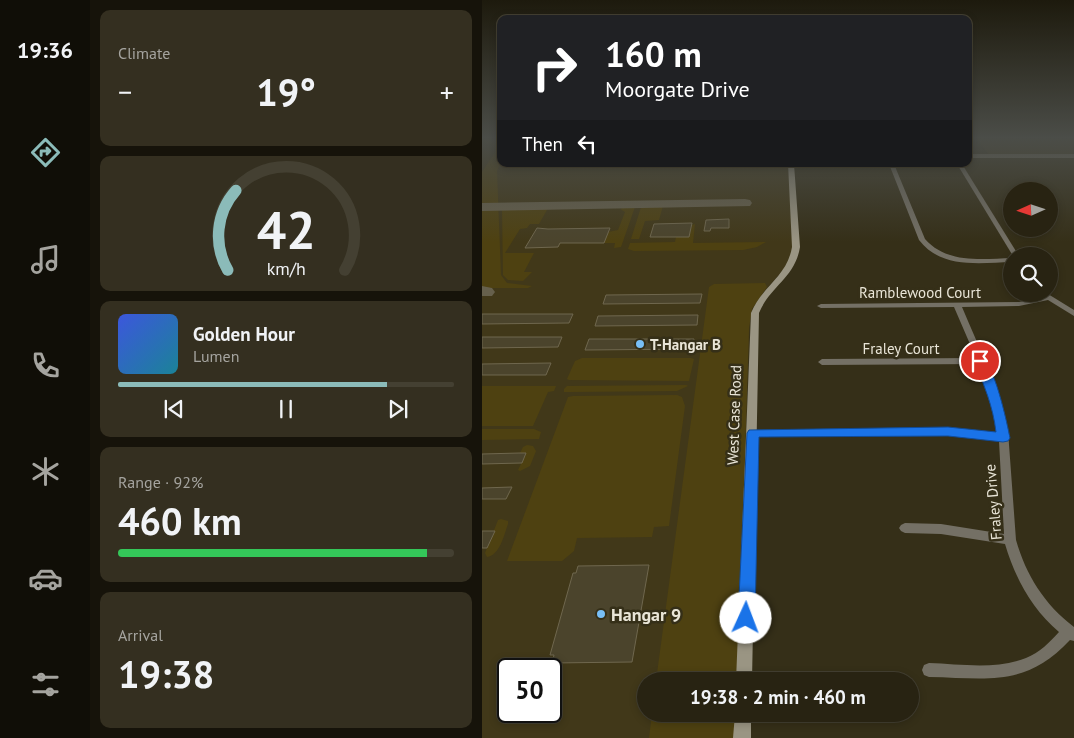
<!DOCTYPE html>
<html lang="en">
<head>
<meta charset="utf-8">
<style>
  body { margin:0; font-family:"PT Sans",sans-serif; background:#342f20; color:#f1f3f6; height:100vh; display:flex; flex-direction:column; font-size:19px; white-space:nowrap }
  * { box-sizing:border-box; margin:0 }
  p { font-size:16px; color:#a5a49f }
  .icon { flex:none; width:28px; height:28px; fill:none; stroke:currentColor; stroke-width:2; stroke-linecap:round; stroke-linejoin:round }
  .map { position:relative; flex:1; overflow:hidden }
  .side { display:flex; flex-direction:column; gap:10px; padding:10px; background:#16130a; width:392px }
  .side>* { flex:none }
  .guide { position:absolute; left:15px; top:15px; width:475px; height:152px; border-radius:10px; box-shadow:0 2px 8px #0003,0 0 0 1px #444032; background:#202124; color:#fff; overflow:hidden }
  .needle { width:32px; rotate:267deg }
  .fabs { position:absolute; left:521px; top:182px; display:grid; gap:10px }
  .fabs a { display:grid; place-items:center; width:55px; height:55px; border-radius:50%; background:#282312; box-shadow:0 2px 8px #0003,0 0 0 1px #444032; font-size:25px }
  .speed { position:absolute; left:15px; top:658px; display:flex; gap:10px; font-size:25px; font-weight:700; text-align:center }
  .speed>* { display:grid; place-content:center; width:65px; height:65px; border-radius:50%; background:#282312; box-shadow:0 2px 8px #0003,0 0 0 1px #444032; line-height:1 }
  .speed .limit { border:2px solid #111; border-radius:8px; background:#fff; color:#111 }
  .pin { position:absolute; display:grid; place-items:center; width:42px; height:42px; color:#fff; margin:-21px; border:2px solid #fff; border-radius:50%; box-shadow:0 1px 5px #0007 }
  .me { position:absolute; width:55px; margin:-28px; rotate:2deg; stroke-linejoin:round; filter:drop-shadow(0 0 4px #0008) }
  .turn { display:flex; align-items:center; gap:18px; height:105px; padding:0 25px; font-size:22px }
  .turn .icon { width:65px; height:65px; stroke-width:2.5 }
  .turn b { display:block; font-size:35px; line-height:42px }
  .then { display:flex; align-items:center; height:48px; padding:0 25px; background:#0003; gap:10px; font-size:19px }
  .big { font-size:38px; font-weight:700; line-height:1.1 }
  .side .widget { flex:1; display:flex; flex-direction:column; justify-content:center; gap:8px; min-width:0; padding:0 18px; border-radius:10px; background:#342f20 }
  .side .dial { align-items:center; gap:0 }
  .dial svg { height:130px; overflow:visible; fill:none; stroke:#444032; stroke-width:7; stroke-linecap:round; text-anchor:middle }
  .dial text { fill:#f1f3f6; stroke:none }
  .song { display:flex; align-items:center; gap:15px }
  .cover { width:60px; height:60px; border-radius:8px; background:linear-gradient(135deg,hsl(230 70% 55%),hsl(190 70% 35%)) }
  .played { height:5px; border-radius:2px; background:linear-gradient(90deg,#8bbbb9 80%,#444032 80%) }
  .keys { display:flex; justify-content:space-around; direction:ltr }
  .heat { display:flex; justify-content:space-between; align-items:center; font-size:28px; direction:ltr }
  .charge { height:8px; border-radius:4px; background:linear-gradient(90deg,#34c759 92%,#444032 0) }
  .trip { position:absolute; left:155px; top:672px; width:282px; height:50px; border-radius:25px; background:#282312; box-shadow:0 2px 8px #0003,0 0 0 1px #444032; font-weight:700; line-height:50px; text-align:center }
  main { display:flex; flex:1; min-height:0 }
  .menu { display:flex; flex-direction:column; width:90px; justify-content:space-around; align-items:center; background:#100e07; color:#a5a49f }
  .menu .icon { width:35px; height:35px }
  .menu .current { color:#8bbbb9 }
  .menu b { font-size:22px; color:#f1f3f6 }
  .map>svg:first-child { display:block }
  .built { fill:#413819; fill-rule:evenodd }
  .green { fill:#4e4111 }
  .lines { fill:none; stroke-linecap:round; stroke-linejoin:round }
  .taxiway { fill:#66604c; fill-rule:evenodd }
  .building { fill:#4b442c; stroke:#6f674e }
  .street { fill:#747065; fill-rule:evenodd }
  .secondary { fill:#9a9583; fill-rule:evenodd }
  .route { fill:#1a73e8; stroke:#114b97 }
  .poi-dot { fill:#78bff7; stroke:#352f18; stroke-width:2 }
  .labels { text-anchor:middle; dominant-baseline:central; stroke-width:5; stroke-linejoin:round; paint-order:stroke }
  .street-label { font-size:15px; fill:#e9e5d7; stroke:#352f18 }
  .poi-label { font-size:15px; font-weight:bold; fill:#e9e5d7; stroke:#352f18; text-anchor:start }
  .near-poi-label { font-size:18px; font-weight:bold; fill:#e9e5d7; stroke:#352f18; text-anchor:start }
</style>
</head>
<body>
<main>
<nav class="menu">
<b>19:36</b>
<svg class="icon current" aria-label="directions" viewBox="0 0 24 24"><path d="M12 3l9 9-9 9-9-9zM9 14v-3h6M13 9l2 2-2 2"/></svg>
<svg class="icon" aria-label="music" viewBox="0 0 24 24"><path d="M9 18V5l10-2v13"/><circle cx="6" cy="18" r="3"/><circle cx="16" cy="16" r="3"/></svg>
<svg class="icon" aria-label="phone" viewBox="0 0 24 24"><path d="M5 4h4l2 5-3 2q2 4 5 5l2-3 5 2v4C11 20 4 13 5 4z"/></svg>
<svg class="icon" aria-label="climate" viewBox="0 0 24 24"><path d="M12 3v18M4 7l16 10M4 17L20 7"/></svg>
<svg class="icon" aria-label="car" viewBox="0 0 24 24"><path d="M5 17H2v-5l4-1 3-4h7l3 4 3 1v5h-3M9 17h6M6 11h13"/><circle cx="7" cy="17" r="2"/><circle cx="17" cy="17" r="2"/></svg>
<svg class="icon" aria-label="filters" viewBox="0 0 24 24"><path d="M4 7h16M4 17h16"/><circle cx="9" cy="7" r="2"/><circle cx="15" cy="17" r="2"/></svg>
</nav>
<section class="side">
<div class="widget"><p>Climate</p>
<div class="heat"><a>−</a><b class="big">19°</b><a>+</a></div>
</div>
<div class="widget dial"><svg viewBox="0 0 100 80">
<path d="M14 69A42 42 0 1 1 86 69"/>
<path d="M14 69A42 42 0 0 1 19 20" stroke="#8bbbb9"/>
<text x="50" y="56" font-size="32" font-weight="700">42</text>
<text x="50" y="72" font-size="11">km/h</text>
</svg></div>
<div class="widget">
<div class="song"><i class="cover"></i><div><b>Golden Hour</b><p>Lumen</p></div></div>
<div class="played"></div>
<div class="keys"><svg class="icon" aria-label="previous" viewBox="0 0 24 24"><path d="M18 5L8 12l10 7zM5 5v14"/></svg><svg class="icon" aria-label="pause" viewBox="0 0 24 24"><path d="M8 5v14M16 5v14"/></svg><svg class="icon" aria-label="next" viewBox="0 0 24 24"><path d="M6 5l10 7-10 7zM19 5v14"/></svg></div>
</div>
<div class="widget"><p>Range · 92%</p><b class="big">460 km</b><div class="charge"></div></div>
<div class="widget"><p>Arrival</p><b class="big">19:38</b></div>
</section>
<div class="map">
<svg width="592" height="738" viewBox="0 0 592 738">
  <rect width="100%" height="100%" fill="#352f18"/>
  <g class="built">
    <path d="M0,139H19V164H306L311,253L310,260L277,297L270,309L268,318L254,681H164V714H253L252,738H0ZM26,669H69V711H26Z"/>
    <polygon points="495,139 591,139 591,155 507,155"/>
  </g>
  <g class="green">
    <polygon points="0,139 19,139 19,161 15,171 19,275 25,283 50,286 46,288 0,288 0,172 13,152 12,145 0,142"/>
    <polygon points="145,206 153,207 139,247 132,248 133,243 122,243 126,232 136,230 143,212 138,209"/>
    <polygon points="181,206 177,220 163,221 157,239 149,239 159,207"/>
    <polygon points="62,207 65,208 65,210 57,224 48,224 45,228 38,229 23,253 52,253 42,272 50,272 41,281 26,280 21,275 20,210"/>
    <polygon points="213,224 211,243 284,242 275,247 261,250 152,251 146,249 148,243 193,242 194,237 207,237 210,225"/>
    <polygon points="283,283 285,287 270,309 267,328 256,681 174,681 227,287 232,284"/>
    <polygon points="100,358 209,358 212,359 207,381 87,380 85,379 93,361"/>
    <polygon points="204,385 206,386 195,391 89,392 82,392 82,389 85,386"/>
    <polygon points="0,386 74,386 72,391 66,392 51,426 0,426"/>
    <polygon points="195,395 200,397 203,406 187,526 172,527 170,537 95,538 92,551 80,561 25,561 86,397 91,396"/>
    <polygon points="0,429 52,429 59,432 57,439 0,440"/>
    <polygon points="45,445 51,446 54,451 48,466 38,471 36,470 44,454 38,453 41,447"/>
    <path d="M19,519L26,521V524C22,535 18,555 5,557L3,553L16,520Z"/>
    <polygon points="170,714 255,714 254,738 167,738"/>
  </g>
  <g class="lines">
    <g class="taxiway">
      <polygon points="263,199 268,200 270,203 268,206 0,211 0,203"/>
      <polygon points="0,286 10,288 13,292 10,296 0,296"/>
    </g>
  </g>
  <g class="building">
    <polygon points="247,219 247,228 229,228 228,231 222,231 224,220"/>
    <polygon points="210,223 207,237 168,237 172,224"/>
    <polygon points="55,228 66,229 128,228 122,243 78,243 76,247 43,248"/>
    <polygon points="220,294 218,303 121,304 124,295"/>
    <polygon points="0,314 91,314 87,323 0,324"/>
    <polygon points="216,315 215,325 113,326 116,316"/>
    <polygon points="0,337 80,337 76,347 0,348"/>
    <polygon points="107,339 212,339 210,349 103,350"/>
    <polygon points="69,363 64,375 0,375 0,364"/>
    <polygon points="38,453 44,453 40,463 0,464 0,454"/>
    <polygon points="30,487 24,499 0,499 0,488"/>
    <polygon points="0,531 13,531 5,548 0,548"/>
    <polygon points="167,565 150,662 70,663 72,655 68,655 91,573 94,573 96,566"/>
  </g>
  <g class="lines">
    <g class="street">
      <rect x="486" y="154" width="106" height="4"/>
      <path d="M407,164H412L443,239C465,264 500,259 530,258V262C497,263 459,269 437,240Z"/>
      <polygon points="475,164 480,164 537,256 531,256"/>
      <path d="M560,294H566L592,310V316L566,300L537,306L480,307C497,348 517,387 526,431L534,540C544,575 562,604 592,627V641L588,640C543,688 506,678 447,677L442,675L440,670L442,665L447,663C478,664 514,670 544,658C557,653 568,642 577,632C550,609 533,578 523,544L459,534L423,533L419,531L417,528L419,525L423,523L459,524L522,534L517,441L466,435L271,436L268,435L266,433L268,431L271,430L466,429L516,434L509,399L496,364L340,365L336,362L340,359L494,358L472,307L339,308L335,306L339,304L537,302L561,297Z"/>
    </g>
    <g class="secondary">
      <path d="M306,164H312L318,247C313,278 288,286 277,313L270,681H254L269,313C280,286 305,277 310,247Z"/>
      <polygon points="253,714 269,714 269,738 251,738"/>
    </g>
  </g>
  <linearGradient id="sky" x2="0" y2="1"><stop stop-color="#1d1a0d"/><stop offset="0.57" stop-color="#4b4d48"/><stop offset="1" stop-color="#4b4d48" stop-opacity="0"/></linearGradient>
  <rect width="592" height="242" fill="url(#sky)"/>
  <path class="route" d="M498,357C512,361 525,423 528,438L526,441L521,442L466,436L277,437L273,618L270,624L264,626L258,624L256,618L265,433L267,430L466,427L514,432C511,406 502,385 492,361Z"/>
  <g class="poi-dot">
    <circle cx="158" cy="344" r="5"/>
    <circle cx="119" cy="614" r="5"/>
  </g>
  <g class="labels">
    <g class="street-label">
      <text x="438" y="292">Ramblewood Court</text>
      <text x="419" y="348">Fraley Court</text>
      <text transform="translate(252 415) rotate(-88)">West Case Road</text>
      <text transform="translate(511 502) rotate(-95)">Fraley Drive</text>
    </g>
    <g class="poi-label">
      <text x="168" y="344">T-Hangar B</text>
    </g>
    <g class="near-poi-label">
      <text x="129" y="614">Hangar 9</text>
    </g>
  </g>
</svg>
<div class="fabs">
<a><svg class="needle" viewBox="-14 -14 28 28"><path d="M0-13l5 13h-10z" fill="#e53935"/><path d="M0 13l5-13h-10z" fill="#a5a49f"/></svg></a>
<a><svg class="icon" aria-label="search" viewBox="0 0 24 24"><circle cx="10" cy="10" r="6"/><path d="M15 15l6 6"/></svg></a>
</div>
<div class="speed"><div class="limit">50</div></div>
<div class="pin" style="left:498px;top:361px;background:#d93025"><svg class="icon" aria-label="arrive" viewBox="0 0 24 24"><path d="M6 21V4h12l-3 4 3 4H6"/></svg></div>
<svg class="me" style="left:264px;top:618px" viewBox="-20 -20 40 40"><circle r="19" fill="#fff"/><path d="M0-13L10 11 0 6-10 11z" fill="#1a73e8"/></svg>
<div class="trip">19:38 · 2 min · 460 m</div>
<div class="guide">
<div class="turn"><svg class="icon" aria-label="right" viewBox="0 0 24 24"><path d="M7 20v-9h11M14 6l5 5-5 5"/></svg><div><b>160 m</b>Moorgate Drive</div></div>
<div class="then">Then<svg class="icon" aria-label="left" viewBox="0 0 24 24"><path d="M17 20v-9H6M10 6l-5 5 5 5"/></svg></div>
</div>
</div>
</main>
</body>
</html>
